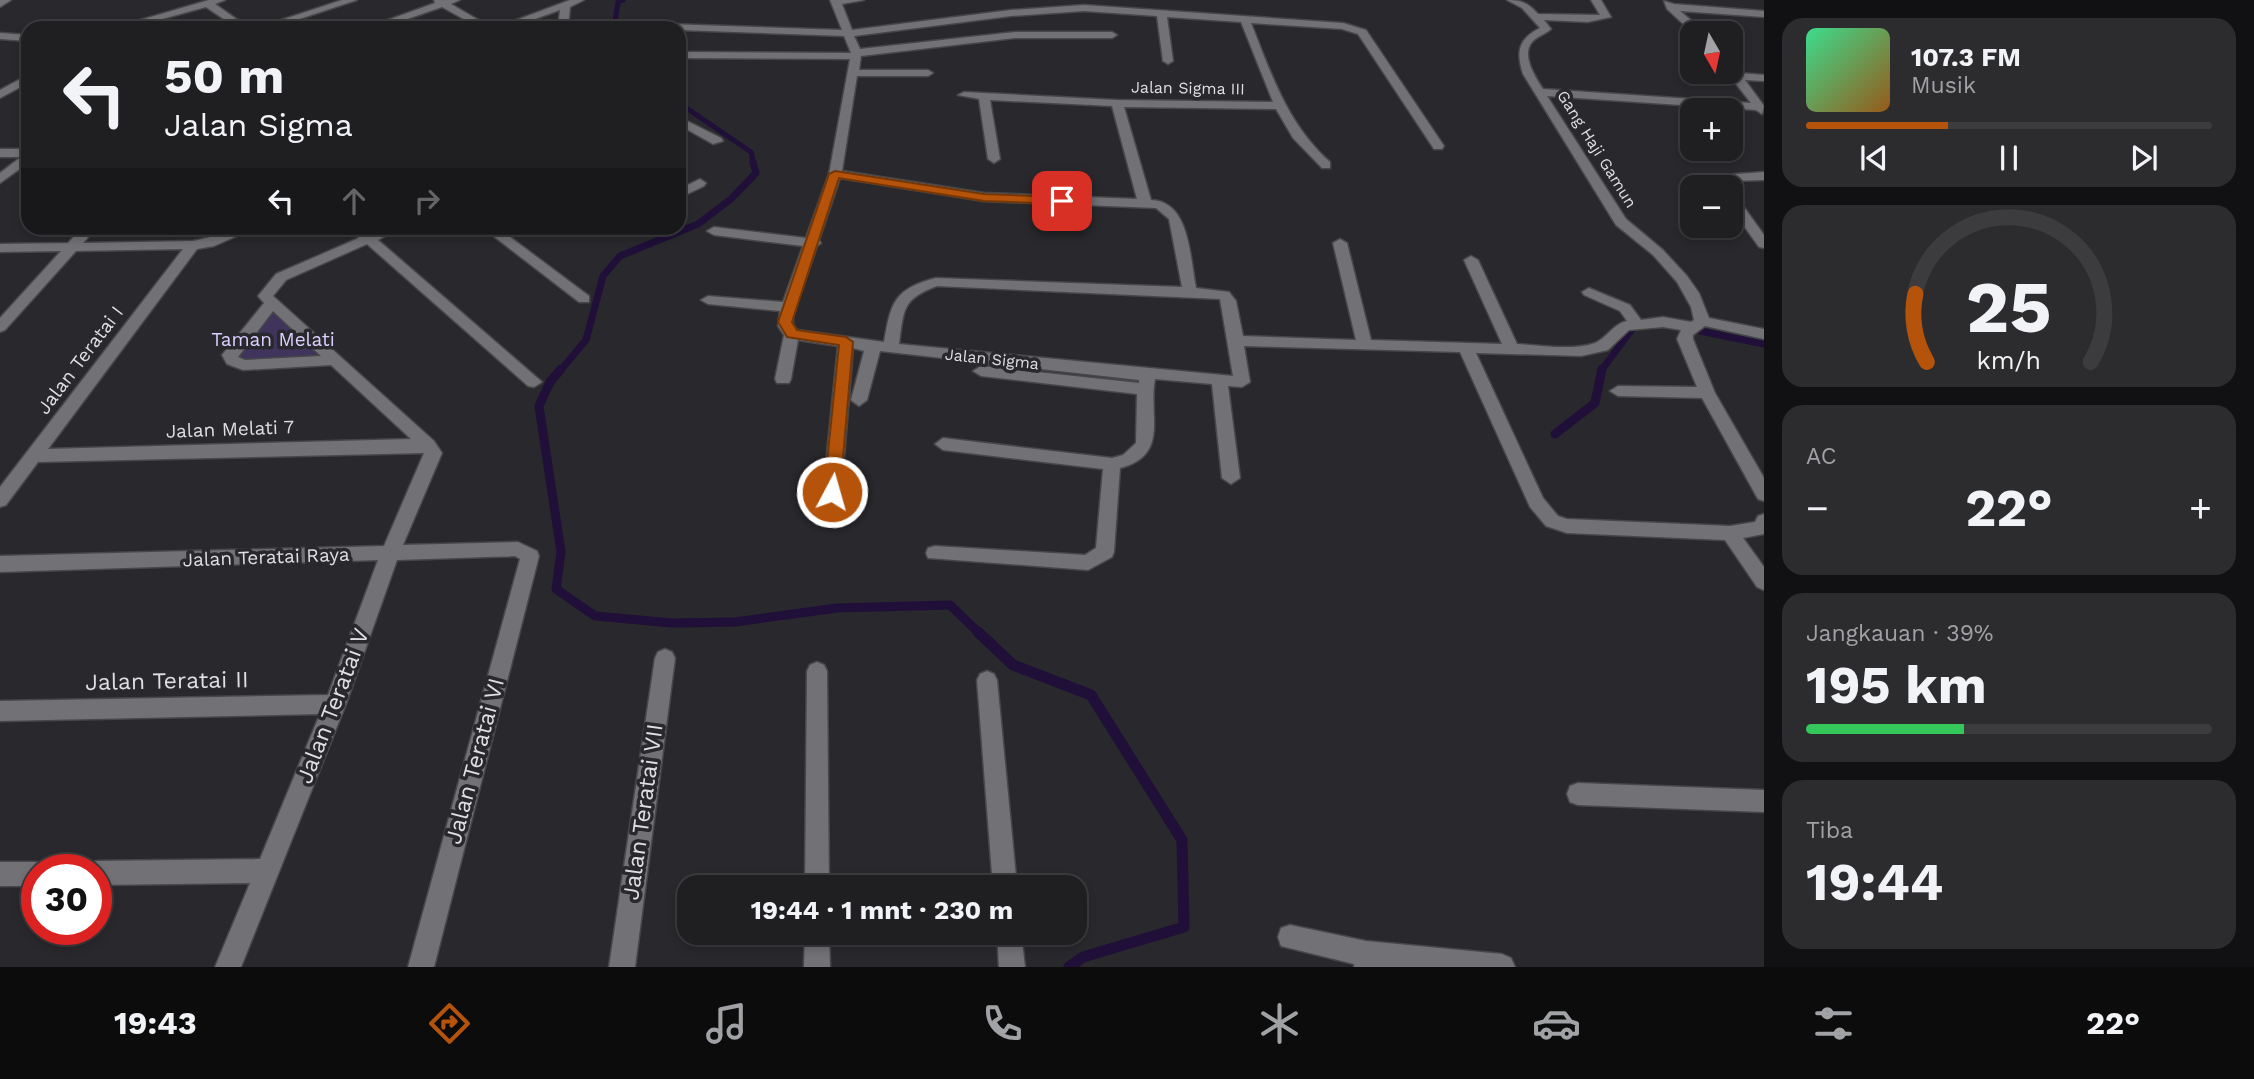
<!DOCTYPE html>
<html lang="id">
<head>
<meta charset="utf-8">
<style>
  body { margin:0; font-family:"Work Sans",sans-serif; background:#2c2b2e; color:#f1f3f6; height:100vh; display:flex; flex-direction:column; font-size:26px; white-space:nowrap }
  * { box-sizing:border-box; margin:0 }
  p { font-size:23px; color:#a1a2a5 }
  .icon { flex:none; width:38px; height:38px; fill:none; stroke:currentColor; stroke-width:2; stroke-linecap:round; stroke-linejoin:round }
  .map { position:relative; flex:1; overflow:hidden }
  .drawer { display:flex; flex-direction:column; gap:18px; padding:18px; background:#111012; width:490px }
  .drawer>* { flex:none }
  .guide { position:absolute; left:21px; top:21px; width:665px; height:214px; border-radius:21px; box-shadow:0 4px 10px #0003,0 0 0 2px #3c3c3f; background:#1f1e21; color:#f1f3f6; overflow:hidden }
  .needle { width:46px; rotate:171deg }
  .buttons { position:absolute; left:1680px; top:21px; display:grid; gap:14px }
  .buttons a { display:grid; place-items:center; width:63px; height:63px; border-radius:14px; background:#1f1e21; box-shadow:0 4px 10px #0003,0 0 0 2px #3c3c3f; font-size:35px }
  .speed { position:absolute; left:21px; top:854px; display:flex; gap:14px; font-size:35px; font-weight:700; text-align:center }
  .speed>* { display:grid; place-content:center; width:91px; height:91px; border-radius:50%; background:#1f1e21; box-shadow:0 4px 10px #0003,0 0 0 2px #3c3c3f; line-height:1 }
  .speed .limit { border:10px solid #d22; background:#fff; color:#111 }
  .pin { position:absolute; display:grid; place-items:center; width:60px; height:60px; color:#fff; margin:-30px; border-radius:14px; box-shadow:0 4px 10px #0006 }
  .me { position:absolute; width:77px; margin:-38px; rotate:6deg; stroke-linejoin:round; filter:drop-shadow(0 0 5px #0008) }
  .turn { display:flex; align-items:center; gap:24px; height:147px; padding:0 28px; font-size:32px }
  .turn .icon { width:91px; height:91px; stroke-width:2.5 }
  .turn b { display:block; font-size:49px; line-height:60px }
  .lanes { display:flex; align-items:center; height:66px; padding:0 28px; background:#0003; justify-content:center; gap:35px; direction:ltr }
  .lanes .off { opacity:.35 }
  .big { font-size:52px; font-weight:700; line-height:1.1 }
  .drawer .tile { flex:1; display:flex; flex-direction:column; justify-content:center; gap:10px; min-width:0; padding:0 24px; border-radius:21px; background:#2c2b2e }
  .drawer .dial { align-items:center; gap:0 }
  .dial svg { height:182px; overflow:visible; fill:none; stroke:#3c3c3f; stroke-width:7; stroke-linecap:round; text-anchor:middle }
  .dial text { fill:#f1f3f6; stroke:none }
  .song { display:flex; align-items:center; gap:21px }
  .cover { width:84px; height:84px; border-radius:10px; background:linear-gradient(135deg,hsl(150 70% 55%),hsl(30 70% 35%)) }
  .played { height:7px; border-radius:4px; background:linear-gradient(90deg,#b45309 35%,#3c3c3f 35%) }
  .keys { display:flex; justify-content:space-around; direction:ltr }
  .heat { display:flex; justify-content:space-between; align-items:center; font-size:38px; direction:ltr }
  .charge { height:10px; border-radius:5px; background:linear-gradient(90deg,#34c759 39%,#3c3c3f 0) }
  .trip { position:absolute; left:677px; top:875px; width:410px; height:70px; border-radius:21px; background:#1f1e21; box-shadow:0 4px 10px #0003,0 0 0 2px #3c3c3f; font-weight:700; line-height:70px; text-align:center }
  .tab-bar { display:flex; height:112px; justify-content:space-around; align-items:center; background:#0c0c0d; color:#a1a2a5 }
  .tab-bar .icon { width:49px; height:49px }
  .tab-bar .current { color:#b45309 }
  .tab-bar b { font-size:32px; color:#f1f3f6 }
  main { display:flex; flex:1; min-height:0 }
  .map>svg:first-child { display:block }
  .green { fill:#40345d }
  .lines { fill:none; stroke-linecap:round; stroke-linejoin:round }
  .stream-far3 { stroke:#1f0f39; stroke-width:5 }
  .stream-far2 { stroke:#1f0f39; stroke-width:7 }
  .stream-far1 { stroke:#1f0f39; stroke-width:9 }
  .stream { stroke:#1f0f39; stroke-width:11 }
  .minor-casing { stroke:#474749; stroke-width:3 }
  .minor { fill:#727175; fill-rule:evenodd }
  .route { fill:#b45309; stroke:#753606; stroke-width:2 }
  .labels { text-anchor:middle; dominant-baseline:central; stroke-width:7; stroke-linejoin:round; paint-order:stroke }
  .far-street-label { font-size:16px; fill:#dfdfe1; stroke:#29282c }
  .park-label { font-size:19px; fill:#dbd0ff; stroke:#29282c }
  .street-label { font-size:19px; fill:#dfdfe1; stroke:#29282c }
  .near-street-label { font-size:23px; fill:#dfdfe1; stroke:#29282c }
</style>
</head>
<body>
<main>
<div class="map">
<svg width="1764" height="967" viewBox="0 0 1764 967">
  <rect width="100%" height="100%" fill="#29282c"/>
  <polygon class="green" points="269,309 324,356 248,361 238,358 236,352"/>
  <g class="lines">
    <g class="stream-far3">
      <polyline points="614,28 618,2 623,0"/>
      <polyline points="679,103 751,152 754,164"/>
    </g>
    <g class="stream-far2">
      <polyline points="1700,331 1764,344"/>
      <polyline points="560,371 586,340 603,276 620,256 698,224 731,199 756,173 753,162"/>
      <polyline points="1601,371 1633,328"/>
    </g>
    <g class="stream-far1">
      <polyline points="561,369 550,382 539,406 561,552 556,589 595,616 672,623 735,622 837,608 950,605 980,634"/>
      <polyline points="1555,434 1595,403 1602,369"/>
    </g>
    <polyline class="stream" points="978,632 1013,665 1091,695 1182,840 1184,927 1083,957 1069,967"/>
    <defs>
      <g id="minor">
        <polygon points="0,0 11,0 0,7"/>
        <polygon points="209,0 225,0 215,4 249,28 237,28 206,7 129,28 113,28"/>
        <polygon points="342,0 357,0 272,28 257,28"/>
        <polygon points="434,0 460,0 451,4 492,28 480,28 442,7 381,28 366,28 435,3"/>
        <polygon points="570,0 584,0 570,7 568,28 558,28 560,10 510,28 495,28"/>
        <path d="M830,0H864L842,4L852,30L1011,10L1084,5L1343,23L1366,30L1444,146L1442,149H1434L1358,34L1342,29L1251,23C1271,74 1288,125 1330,162V168H1322L1293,138L1276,109L1124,107L1151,200C1190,201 1190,258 1196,288L1229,292L1236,301L1243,336L1356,340L1333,243L1340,239L1347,243L1371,340L1502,344L1464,260L1471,256L1478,260L1517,344C1541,345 1572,351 1595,343C1607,338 1613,324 1627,321L1620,311L1584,295L1582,292L1589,288L1630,305L1641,320L1663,317L1691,322L1694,320L1691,307L1677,282L1653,255L1616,225L1523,74C1516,52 1518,39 1540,28L1522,8L1507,0C1522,0 1528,3 1538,14L1600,15L1591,0H1601L1611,17L1588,22L1544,20L1551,29C1546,34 1537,36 1532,42C1521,55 1535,77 1543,89L1751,103L1730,76L1731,65L1740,73L1764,75V81L1745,80L1764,106L1762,114L1756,110L1547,96L1626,219L1663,250L1687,276L1699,293L1709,318L1764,329V339L1705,326L1693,335V339L1715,393L1764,478V501L1758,499L1702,398L1618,396L1610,391L1618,386L1697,387L1677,339L1681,330L1663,327L1629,330L1608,350L1581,356L1476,353L1543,498L1558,516L1567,519L1730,526L1755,522L1758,516L1764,514V534L1743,538L1764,567V590L1757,587L1725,540L1567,533L1546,526L1530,507L1460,352L1244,346L1250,382L1242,387L1228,386L1240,478L1231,484L1222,478L1212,384L1155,379C1148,416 1170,455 1120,468L1114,552L1112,557L1088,570L928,558L926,553L928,548L935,546L1085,555L1096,548L1103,469L943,450L935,444L943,438L1112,458L1123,455L1136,443L1137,394L981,376L973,371L981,366L1139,383V380L880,351L867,400L859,406L851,400L864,351L853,348L841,493L838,498H826L823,493L838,346L798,340L791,379L789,383H777L775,379L784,335L778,326L780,311L708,304L701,300L708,296L783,302L803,246L714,235L707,231L714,227L806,238L829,174L850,59L679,58V52L851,53L844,36L679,30V28L633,26L638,23L842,30ZM1084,11L1157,16L1163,61L1168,64L1173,61L1167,17L1241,22L1273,102L1117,100L964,92L958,95L979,99L988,159L994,163L1000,159L990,100L1112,106L1137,199L984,193L842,171L857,76H928L933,73L928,70H859L861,56L1015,38H1112L1117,35L1112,32H1015L860,49L854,36L1011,16ZM840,178L984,201L1156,208L1169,219L1182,287L936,278C894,289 891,302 884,342L797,330L793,325V315L817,246L821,243L819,240ZM937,286L1220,299L1233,376L899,344C904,309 902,299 937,286Z"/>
        <polygon points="1664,1 1674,4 1764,11 1764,17 1680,11 1706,33 1693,33 1667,9"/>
        <polygon points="0,33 28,35 28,41 0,39"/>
        <polygon points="28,75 28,83 0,98 0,90"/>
        <polygon points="679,117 721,138 723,141 713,144 679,125"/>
        <polygon points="0,149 28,149 28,163 0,183 0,173 21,157 0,157"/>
        <polygon points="1764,172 1764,180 1732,181 1730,187 1718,187 1723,175"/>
        <polygon points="700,179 706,183 704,186 679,198 679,189"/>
        <polygon points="1731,195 1736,196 1764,235 1764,248 1759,247 1731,208"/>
        <path d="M82,228H96L83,243L193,241C215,238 233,226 255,228L214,246L197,249L48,449L411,439L331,365L243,370L227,364L222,355L264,303L258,296L276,274L359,238L350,228H363L370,233L383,228H399L378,240L542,382L534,387L528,386L367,244L286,280L273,296L434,441L442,453L403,545L518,542L537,551L539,556L434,967H408L520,559L515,556L397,560L346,704L241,967H215L250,883L96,885V870H85L88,865L96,861L260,859L320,714L0,721V701L328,695L378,560L0,572V556L384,546L424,453L38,462L6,505L0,507V487L183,249L76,251L5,330L0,332V318L61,251L0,252V244L68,243ZM273,311L321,356L245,360L238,357Z"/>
        <polygon points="483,228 498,228 589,296 589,302 579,302"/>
        <polygon points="665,649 672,652 675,658 635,967 609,967 655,658 658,652"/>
        <polygon points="817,662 824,665 827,671 829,887 805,887 807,671 810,665"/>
        <polygon points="987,671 994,674 997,680 1017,887 993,887 977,680 980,674"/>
        <polygon points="1578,783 1764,790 1764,812 1578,805 1570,802 1567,794 1570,786"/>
        <polygon points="0,862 37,862 45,866 47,870 37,870 37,886 0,886"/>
        <polygon points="1290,925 1366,941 1502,954 1511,958 1515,967 1354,967 1354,964 1281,946 1278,937 1281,928"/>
        <polygon points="805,933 829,933 830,967 804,967"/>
        <polygon points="997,933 1021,933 1025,967 999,967"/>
      </g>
    </defs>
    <use href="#minor" class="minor-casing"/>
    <use href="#minor" class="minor"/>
  </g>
  <polygon class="route" points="835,171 984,194 1062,197 1068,201 1062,204 984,201 839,178 792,322 797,330 846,337 853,342 840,492 832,498 824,492 839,345 787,337 778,322 829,174"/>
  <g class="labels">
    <g class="far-street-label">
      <text transform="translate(1188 88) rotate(1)">Jalan Sigma III</text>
      <text transform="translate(1597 149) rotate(58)">Gang Haji Gamun</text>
      <text transform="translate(992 359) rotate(6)">Jalan Sigma</text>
    </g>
    <g class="park-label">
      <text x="273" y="339">Taman Melati</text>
    </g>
    <g class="street-label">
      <text transform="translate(80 360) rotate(-53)">Jalan Teratai I</text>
      <text transform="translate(230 429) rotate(-2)">Jalan Melati 7</text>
      <text transform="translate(266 557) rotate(-2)">Jalan Teratai Raya</text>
    </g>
    <g class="near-street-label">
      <text transform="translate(167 681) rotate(-1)">Jalan Teratai II</text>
      <text transform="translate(333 706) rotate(-69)">Jalan Teratai V</text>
      <text transform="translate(475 761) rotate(-75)">Jalan Teratai VI</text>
      <text transform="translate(643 812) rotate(-82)">Jalan Teratai VII</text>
    </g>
  </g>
</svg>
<div class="buttons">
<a><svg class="needle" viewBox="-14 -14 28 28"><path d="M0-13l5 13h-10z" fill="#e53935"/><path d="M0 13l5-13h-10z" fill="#a1a2a5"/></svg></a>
<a>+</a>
<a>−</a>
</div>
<div class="speed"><div class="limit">30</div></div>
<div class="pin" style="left:1062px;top:201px;background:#d93025"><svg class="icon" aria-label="arrive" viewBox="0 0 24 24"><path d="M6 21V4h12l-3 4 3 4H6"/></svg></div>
<svg class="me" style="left:832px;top:492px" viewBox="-20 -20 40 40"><circle r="17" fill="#b45309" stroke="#fff" stroke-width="3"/><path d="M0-11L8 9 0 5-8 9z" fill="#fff"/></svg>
<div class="trip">19:44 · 1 mnt · 230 m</div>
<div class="guide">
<div class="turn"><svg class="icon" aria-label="left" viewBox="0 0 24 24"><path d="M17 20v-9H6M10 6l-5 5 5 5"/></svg><div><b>50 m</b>Jalan Sigma</div></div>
<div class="lanes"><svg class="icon" aria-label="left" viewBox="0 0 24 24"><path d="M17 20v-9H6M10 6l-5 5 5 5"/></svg><svg class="icon off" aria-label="ahead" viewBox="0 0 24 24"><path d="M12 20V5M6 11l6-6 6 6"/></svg><svg class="icon off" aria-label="right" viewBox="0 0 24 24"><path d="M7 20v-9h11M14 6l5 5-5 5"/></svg></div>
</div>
</div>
<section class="drawer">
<div class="tile">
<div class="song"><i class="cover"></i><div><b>107.3 FM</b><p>Musik</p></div></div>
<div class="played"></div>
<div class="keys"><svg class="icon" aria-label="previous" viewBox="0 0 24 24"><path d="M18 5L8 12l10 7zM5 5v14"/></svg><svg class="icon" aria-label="pause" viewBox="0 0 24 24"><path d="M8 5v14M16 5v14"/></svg><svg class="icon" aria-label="next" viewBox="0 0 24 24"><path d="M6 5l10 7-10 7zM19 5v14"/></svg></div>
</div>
<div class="tile dial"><svg viewBox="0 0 100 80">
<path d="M14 69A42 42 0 1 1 86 69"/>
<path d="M14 69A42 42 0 0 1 9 39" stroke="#b45309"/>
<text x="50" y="56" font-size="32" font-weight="700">25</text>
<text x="50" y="72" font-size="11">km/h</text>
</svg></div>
<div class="tile"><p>AC</p>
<div class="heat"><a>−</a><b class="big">22°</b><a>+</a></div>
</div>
<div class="tile"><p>Jangkauan · 39%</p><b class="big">195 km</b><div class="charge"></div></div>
<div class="tile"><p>Tiba</p><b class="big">19:44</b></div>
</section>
</main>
<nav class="tab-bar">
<b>19:43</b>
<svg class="icon current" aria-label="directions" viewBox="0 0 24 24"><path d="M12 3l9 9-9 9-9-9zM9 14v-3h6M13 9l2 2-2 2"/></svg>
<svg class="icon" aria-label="music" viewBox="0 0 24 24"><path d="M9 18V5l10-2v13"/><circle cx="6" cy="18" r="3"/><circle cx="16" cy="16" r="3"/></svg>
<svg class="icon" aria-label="phone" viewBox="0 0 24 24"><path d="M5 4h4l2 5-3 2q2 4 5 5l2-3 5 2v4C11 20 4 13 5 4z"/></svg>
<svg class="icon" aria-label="climate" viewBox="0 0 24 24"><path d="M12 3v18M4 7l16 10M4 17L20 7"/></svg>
<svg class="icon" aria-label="car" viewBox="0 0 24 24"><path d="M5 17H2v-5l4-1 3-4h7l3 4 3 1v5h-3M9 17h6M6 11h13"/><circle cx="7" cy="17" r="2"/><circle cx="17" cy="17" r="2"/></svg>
<svg class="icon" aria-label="filters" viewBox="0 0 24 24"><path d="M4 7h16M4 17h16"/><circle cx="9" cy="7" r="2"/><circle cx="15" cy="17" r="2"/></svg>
<b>22°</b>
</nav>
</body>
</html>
